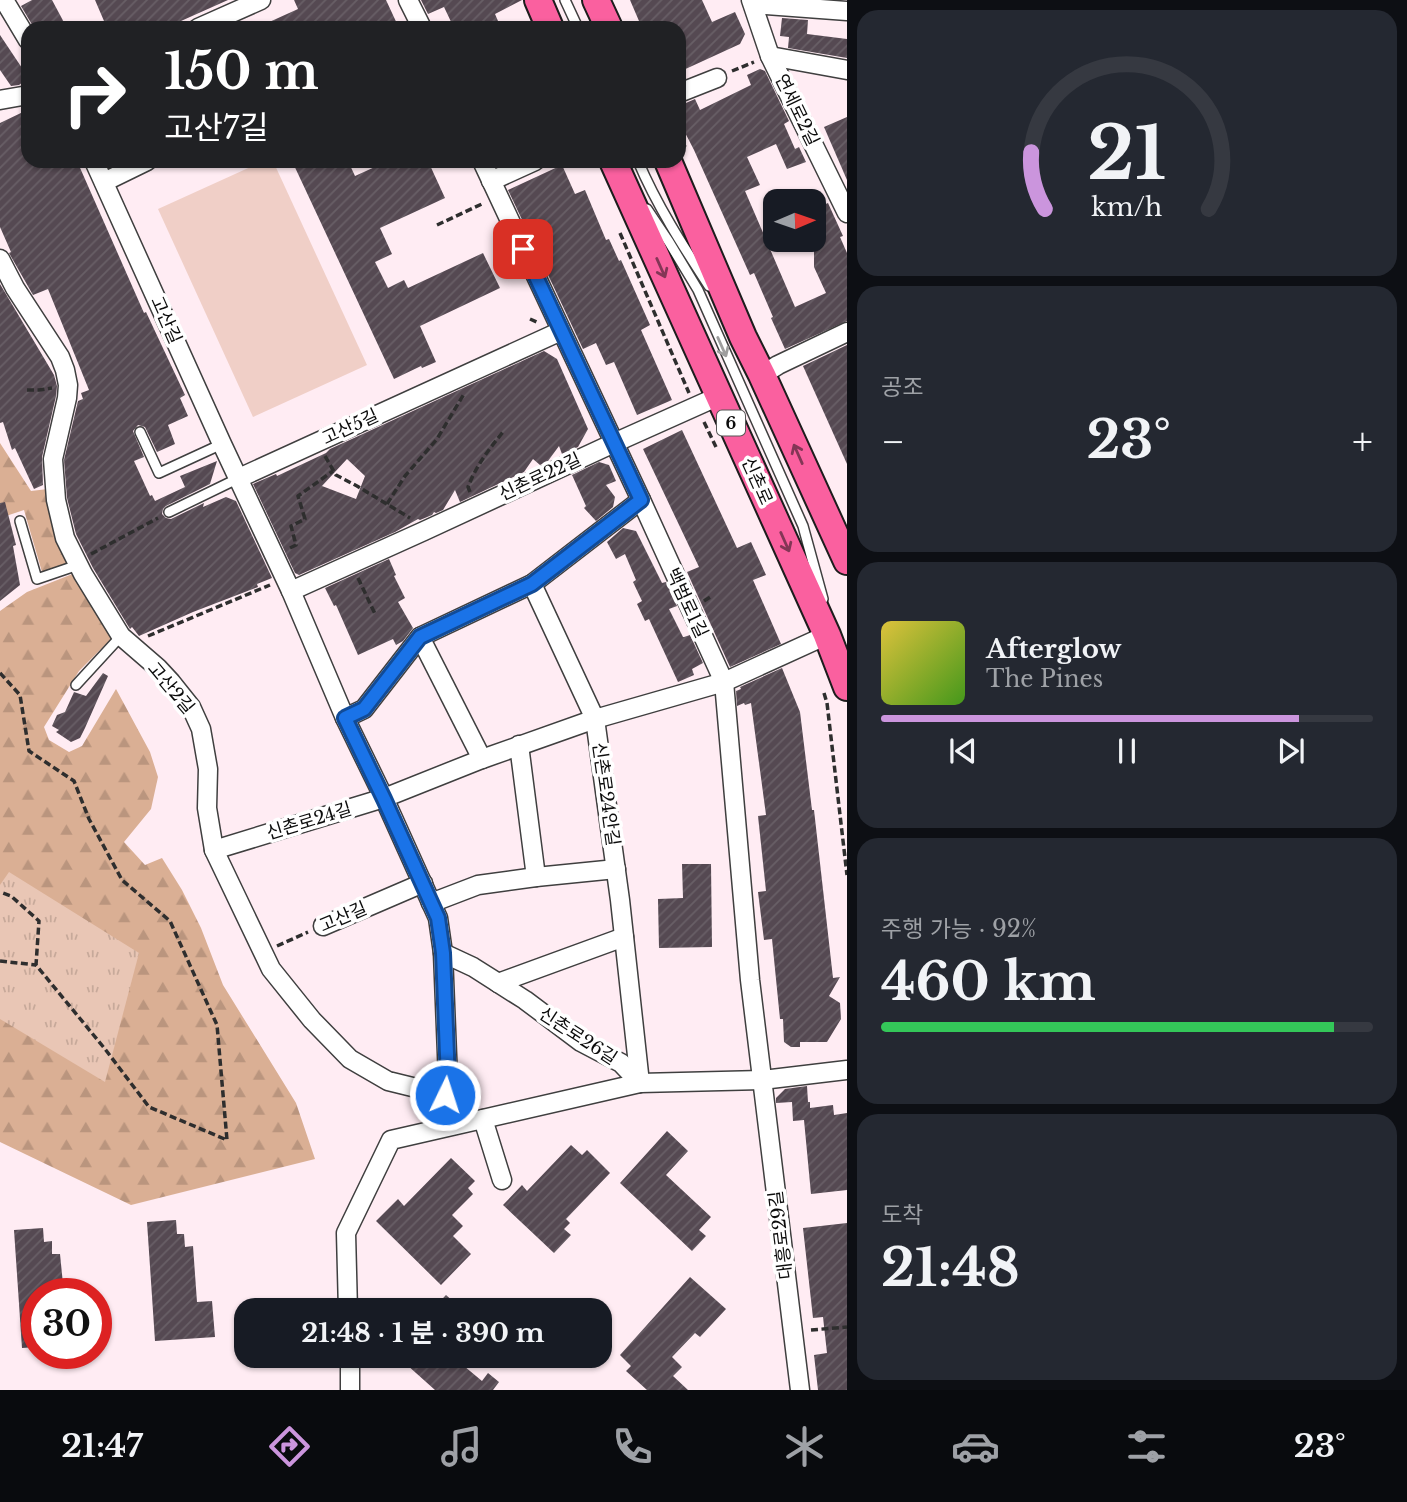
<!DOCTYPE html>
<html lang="ko">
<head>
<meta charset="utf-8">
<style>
  body { margin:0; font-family:"Libre Baskerville","Noto Sans KR",serif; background:#242831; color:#f1f3f6; height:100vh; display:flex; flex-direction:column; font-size:26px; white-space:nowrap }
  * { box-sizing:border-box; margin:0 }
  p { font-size:23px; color:#9ea1a6 }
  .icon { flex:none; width:38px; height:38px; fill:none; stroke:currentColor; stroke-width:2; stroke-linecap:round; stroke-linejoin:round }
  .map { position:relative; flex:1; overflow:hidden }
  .drawer { display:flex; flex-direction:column; gap:10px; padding:10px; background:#0d0f14; width:560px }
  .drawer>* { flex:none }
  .banner { position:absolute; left:21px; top:21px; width:665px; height:147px; border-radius:21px; box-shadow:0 2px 5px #0004; background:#202124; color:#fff; overflow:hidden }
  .needle { width:46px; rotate:88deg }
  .controls { position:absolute; left:763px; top:189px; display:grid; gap:14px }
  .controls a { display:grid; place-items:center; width:63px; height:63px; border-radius:14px; background:#171b24; box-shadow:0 2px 5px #0004; font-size:35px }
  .speed { position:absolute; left:21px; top:1278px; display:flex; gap:14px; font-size:35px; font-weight:700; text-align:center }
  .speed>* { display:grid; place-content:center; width:91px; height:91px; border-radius:50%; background:#171b24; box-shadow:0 2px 5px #0004; line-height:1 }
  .speed .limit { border:10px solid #d22; background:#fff; color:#111 }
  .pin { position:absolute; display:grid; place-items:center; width:60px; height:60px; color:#fff; margin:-30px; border-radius:14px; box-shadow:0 4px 10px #0006 }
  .me { position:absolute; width:77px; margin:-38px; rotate:4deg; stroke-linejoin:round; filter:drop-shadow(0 0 5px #0008) }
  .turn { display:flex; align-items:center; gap:24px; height:147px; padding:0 28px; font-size:32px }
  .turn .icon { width:91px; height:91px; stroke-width:2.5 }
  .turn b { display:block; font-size:49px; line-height:60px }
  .big { font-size:52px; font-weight:700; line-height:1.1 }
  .drawer .tile { flex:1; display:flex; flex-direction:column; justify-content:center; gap:10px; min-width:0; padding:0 24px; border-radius:21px; background:#242831 }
  .drawer .dial { align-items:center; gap:0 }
  .dial svg { height:182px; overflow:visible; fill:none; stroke:#363941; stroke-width:7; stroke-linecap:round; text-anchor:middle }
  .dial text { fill:#f1f3f6; stroke:none }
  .song { display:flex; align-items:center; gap:21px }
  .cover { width:84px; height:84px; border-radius:10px; background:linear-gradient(135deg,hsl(50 70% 55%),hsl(100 70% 35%)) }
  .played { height:7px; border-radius:4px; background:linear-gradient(90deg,#cb95dd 85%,#363941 85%) }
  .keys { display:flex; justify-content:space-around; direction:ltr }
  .heat { display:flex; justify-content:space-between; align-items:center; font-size:38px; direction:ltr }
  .charge { height:10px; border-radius:5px; background:linear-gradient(90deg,#34c759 92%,#363941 0) }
  .trip { position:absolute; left:234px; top:1298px; width:378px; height:70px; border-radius:21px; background:#171b24; box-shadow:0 2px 5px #0004; font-weight:700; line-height:70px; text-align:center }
  .tabs { display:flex; height:112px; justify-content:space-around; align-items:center; background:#090b0e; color:#9ea1a6 }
  .tabs .icon { width:49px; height:49px }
  .tabs .selected { color:#cb95dd }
  .tabs b { font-size:32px; color:#f1f3f6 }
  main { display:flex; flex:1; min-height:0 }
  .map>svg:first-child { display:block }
  .forest { fill:url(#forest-firs) }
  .park { fill:url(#park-tufts) }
  .pitch { fill:#f0cfc7 }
  .building { fill:url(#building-hatch); fill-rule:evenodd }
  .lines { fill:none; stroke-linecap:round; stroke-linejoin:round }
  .lane-casing { stroke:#3f3f3f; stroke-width:12 }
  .street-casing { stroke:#3f3f3f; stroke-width:21 }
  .primary-casing { stroke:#1d1d1d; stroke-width:30 }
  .path { stroke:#2e2e2e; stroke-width:3.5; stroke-dasharray:7 3.5; stroke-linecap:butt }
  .lane { stroke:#fff; stroke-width:9 }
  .street { stroke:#fff; stroke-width:18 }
  .primary { stroke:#fa609f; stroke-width:26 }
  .oneway { stroke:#833656 }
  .oneway2 { stroke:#9e9e9e }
  .route-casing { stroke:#114b97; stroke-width:18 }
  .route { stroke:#1a73e8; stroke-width:12 }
  .labels { text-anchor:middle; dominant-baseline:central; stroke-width:7; stroke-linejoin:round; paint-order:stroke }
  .shield { fill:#fff; stroke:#555; stroke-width:2 }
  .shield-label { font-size:16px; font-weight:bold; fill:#0c0c0c }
  .street-label { font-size:18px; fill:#0c0c0c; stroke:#fff }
</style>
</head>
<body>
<main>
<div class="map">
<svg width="847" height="1390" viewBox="0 0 847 1390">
  <defs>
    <pattern id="forest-firs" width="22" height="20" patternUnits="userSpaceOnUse" patternTransform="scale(1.75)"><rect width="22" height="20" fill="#daaf94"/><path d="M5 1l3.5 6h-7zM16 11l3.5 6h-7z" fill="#ba957e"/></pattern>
    <pattern id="park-tufts" width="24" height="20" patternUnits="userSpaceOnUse" patternTransform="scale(1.75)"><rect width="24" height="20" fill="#e9c6b5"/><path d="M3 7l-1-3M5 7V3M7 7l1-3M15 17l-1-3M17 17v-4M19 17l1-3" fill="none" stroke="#c7a99a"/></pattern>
    <pattern id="building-hatch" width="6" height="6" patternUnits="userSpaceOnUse" patternTransform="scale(1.75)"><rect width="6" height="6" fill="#554952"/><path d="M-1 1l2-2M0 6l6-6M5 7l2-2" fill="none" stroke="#685f66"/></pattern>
  </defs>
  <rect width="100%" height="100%" fill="#ffecf3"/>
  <g class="forest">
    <polygon points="0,443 31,491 48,489 69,564 42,572 24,510 0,518"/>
    <polygon points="75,573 94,611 113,637 79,671 44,727 49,740 69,752 82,746 116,689 150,752 158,777 151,809 124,842 145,865 162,858 182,890 201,928 223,985 296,1103 315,1159 131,1205 0,1142 0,611 27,592"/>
  </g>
  <polygon class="park" points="9,872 139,953 105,1082 0,1019 0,885"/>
  <polygon class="pitch" points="264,161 273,161 367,365 253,417 158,209"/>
  <g class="building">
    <polygon points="32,0 52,0 67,28 34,28 21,6"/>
    <polygon points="95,0 228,0 181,21 182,24 172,28 107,28"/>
    <polygon points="294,0 386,0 399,28 256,28 298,9"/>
    <polygon points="421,0 522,0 495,14 501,28 454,28 444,7 428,14"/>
    <polygon points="630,0 702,0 712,22 735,12 745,34 740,44 679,72 679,28 642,28"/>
    <polygon points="782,18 808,20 807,34 847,39 847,58 788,48 789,37 780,36"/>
    <polygon points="0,35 28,77 28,79 19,85 11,86 0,70"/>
    <polygon points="760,69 765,71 789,121 784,124 795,149 799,147 806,162 787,169 776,144 747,157 760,185 745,191 795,307 826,293 814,267 814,209 828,203 843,236 840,237 847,253 847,321 785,349 771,318 773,317 754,273 750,275 694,150 679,121 679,106 695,99 700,110 751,85 747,75"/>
    <polygon points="23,112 23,115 28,112 28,161 77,161 144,313 146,312 185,395 180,398 188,416 168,425 175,444 157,452 145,427 138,425 133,431 144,457 134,461 150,496 152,495 155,501 185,487 180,476 217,461 210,484 166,506 163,509 162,514 166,518 171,519 204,503 203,507 226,497 236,501 272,578 257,584 258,587 193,612 139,636 132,627 130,629 93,568 76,534 67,498 64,460 78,401 83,399 81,393 89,390 48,289 33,295 9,253 11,252 0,227 0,123"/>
    <polygon points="847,117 847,180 824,127"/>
    <polygon points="292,161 348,161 355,176 388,161 428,161 445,198 380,228 392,254 375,262 388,288 404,280 408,288 483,253 500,288 420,326 436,362 422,368 421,366 394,379"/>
    <polygon points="562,165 575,194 585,190 606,240 609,239 619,261 621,260 650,325 641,330 672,400 637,415 614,362 606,365 596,343 583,349 508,190"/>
    <polygon points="0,284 54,375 57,386 56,396 42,457 43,485 34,489 15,448 12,450 3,422 0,423"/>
    <polygon points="847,345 847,464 803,366"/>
    <path d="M544,351L557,359L588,429L578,447L562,454L559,446L548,461L540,465L533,459L524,472L460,502L455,490L443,510L436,513L434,512L432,515L420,520L418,519L395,532L299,575L295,573L253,484L276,474L277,476L326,453L330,449ZM347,459L365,476L356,499L322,486Z"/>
    <polygon points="682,430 737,548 751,542 766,575 753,580 781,644 730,667 687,572 699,567 643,449"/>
    <polygon points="599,462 609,465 616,481 606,485 615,497 613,507 596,521 584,508 586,506 572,475"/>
    <polygon points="5,502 16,545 13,546 20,585 0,601 0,503"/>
    <polygon points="623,528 636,531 662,583 666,582 677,606 669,609 683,637 684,637 690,635 703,663 692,669 694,675 678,682 649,619 645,621 637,604 642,601 633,582 636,580 625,554 616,559 607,542"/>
    <polygon points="389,559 396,575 394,576 405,598 398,602 413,628 403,641 396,645 393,639 358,655 336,605 334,606 325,588"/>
    <polygon points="782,668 800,712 812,810 814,810 833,978 840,977 829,996 840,1003 841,1019 827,1042 800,1042 800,1047 791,1047 784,1042 783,1019 780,1019 772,939 764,940 758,892 766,891 758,816 766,815 751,703 745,705 744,703 737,706 736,691 741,689 740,687"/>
    <polygon points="103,673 108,676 85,728 80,738 71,742 56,732 59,730 52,726 57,715 65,712 74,692 86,696"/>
    <polygon points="682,864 711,864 712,947 659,948 658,899 683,898"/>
    <polygon points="807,1086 808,1102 810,1102 810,1108 833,1105 834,1115 847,1113 847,1190 811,1194 804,1120 793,1121 792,1102 776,1103 776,1098 785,1089"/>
    <polygon points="667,1131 688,1151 666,1175 711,1217 699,1230 706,1236 692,1251 620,1183"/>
    <polygon points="571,1145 582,1155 587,1150 610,1173 566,1219 570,1223 564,1229 571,1235 554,1253 503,1205 522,1185 527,1191"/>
    <polygon points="451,1158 475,1181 468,1188 473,1194 452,1215 463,1226 453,1236 471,1254 441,1285 376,1221 398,1199 404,1206"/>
    <polygon points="176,1220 177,1234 184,1234 185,1247 193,1246 197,1302 212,1301 215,1337 155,1341 147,1222"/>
    <polygon points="847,1223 847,1390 818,1390 814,1355 827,1353 823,1317 813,1318 803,1228"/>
    <polygon points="43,1228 44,1242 52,1241 52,1254 60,1254 63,1284 51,1285 51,1293 37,1293 37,1347 22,1348 14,1230"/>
    <polygon points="690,1277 726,1309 700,1337 695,1333 672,1357 682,1367 673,1376 688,1390 647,1390 626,1371 631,1366 620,1355"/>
    <polygon points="446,1295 464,1311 431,1311"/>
    <polygon points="397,1356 452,1356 482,1381 488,1373 499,1382 493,1390 435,1390"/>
  </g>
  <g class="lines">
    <defs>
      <g id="lane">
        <polyline points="565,0 578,28"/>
        <path d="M638,161C657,206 683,246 709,286"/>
        <polyline points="647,209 669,242 698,290 803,526 823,599"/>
        <polyline points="140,432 159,473 222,444"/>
        <polyline points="169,512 239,478"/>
        <polyline points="20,521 37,579 78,565"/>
        <polyline points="76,685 121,636"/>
      </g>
      <g id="street">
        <polyline points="4,0 28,40"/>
        <polyline points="408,0 422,28"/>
        <polyline points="751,0 770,56 847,213"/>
        <polyline points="753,4 847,11"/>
        <polyline points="198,28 261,0"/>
        <polyline points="770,56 847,70"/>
        <polyline points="679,93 717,78"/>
        <polyline points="0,100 28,95"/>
        <polyline points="482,161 641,500 724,682 750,980 800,1390"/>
        <polyline points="491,181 535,161"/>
        <polyline points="104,182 147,161"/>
        <polyline points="0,259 15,288 60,357 65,370 68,385 67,398 53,459 56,500 65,538 83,574 121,636 158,668 171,682 191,707 201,729 208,769 207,808 214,850 271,969 312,1020 350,1059 388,1081 445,1095 448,1080 443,953 438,918 384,798 345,718 291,591 222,444 94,161"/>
        <polyline points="762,375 778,365 847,332"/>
        <polyline points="239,478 561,331"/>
        <polyline points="532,584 595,719 620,900 640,1083"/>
        <polyline points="291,591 424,531 614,443 719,396"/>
        <polyline points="420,637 482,759"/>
        <polyline points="345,718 364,709 420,637 532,584 641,500"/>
        <polyline points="519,745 536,877"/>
        <polyline points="214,850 384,798 482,759 595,719 724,682 827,635"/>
        <polyline points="431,903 478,885 536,877 616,869"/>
        <polyline points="323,926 423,883"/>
        <polyline points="443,953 473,967 525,1000 581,1042 621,1063 640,1083"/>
        <polyline points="498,983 624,937"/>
        <polyline points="483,1119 502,1180"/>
        <polyline points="348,1311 346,1233 391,1140 640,1083 762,1080 847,1070"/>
        <polyline points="350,1356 350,1390"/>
      </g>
      <g id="primary">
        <polyline points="538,0 550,28"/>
        <polyline points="596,0 609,28"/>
        <polyline points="613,161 827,635 847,687"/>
        <polyline points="668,161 743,337 762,375 847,561"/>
      </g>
    </defs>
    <use href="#lane" class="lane-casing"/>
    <use href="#street" class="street-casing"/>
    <use href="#primary" class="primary-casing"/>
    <g class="path">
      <polyline points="732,71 754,62"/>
      <polyline points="679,133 685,147"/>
      <polyline points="437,225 484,203"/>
      <polyline points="620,233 689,393"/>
      <polyline points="538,242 551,236"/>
      <polyline points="530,319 539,323"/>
      <polyline points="27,390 39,390 52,388"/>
      <polyline points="704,422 716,447"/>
      <polyline points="325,456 336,475 357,486 410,518"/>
      <path d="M470,492L468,487C476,466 489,449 503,432"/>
      <polyline points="387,504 405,476 437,439 464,394"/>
      <polyline points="290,548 296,545 291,526 305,519 298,496 333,471"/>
      <polyline points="91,554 158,518"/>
      <polyline points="358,578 376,616"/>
      <polyline points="704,601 712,596"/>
      <polyline points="148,636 270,585"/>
      <polyline points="0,673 20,695 29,751 74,781 89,819 122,880 170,921 217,1025 227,1140 149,1107 105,1049 36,965 39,921 11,896 0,892"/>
      <polyline points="824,693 827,703 847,875"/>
      <polyline points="277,946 308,932"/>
      <polyline points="0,961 36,965"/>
      <polyline points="811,1330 847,1327"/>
    </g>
    <use href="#lane" class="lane"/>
    <use href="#street" class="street"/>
    <use href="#primary" class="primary"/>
  </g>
  <defs><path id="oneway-shaft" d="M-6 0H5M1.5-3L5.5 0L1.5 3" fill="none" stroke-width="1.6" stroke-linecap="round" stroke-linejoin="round" transform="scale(1.75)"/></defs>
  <g class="oneway">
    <use href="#oneway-shaft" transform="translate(661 268) rotate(66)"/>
    <use href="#oneway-shaft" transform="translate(798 454) rotate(-114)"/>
    <use href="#oneway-shaft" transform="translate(785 542) rotate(66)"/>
  </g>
  <use class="oneway2" href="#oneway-shaft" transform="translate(722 347) rotate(66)"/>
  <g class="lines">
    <defs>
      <polyline id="route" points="445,1095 448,1080 443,953 438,918 384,799 345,718 364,709 420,637 532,584 641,500 523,249"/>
    </defs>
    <use href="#route" class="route-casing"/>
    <use href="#route" class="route"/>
  </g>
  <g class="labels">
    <rect class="shield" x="717" y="410.5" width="28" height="25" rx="5"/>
    <g class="shield-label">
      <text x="731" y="423">6</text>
    </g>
    <g class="street-label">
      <text transform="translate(797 110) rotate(64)">연세로2길</text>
      <text transform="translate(166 320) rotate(66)">고산길</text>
      <text transform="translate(350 427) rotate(-25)">고산5길</text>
      <text transform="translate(540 477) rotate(-25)">신촌로22길</text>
      <text transform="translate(757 481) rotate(66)">신촌로</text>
      <text transform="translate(687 603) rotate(65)">백범로1길</text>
      <text transform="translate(171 688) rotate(50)">고산2길</text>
      <text transform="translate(606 794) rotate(82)">신촌로24안길</text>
      <text transform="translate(309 821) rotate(-17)">신촌로24길</text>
      <text transform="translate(343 917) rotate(-23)">고산길</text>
      <text transform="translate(578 1036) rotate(33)">신촌로26길</text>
      <text transform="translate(781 1235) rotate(-97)">대흥로29길</text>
    </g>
  </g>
</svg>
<div class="controls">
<a><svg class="needle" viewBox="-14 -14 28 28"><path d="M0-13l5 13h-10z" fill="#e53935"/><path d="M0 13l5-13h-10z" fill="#9ea1a6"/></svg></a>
</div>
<div class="speed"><div class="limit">30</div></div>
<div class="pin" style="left:523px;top:249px;background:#d93025"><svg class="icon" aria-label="arrive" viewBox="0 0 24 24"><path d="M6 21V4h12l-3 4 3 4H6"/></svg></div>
<svg class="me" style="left:445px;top:1095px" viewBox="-20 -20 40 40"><circle r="17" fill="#1a73e8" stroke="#fff" stroke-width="3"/><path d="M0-11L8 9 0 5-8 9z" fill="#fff"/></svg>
<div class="trip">21:48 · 1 분 · 390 m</div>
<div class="banner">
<div class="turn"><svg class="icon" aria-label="right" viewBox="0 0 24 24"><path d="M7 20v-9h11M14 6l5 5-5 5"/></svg><div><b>150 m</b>고산7길</div></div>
</div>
</div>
<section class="drawer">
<div class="tile dial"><svg viewBox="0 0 100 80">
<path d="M14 69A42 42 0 1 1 86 69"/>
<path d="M14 69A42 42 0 0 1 8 44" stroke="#cb95dd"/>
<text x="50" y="56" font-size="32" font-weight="700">21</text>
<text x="50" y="72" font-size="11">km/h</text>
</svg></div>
<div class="tile"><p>공조</p>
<div class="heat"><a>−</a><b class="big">23°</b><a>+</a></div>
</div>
<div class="tile">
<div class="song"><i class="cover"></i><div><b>Afterglow</b><p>The Pines</p></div></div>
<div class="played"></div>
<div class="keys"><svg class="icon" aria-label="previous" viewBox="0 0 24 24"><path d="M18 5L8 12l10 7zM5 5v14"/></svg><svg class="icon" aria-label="pause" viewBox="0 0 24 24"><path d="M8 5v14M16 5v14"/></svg><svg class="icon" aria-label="next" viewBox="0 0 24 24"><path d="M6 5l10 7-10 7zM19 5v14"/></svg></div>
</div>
<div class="tile"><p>주행 가능 · 92%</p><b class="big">460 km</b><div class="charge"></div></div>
<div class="tile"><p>도착</p><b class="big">21:48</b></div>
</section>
</main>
<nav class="tabs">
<b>21:47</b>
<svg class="icon selected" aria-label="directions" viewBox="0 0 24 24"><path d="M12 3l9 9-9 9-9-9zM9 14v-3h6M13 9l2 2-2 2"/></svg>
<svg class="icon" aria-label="music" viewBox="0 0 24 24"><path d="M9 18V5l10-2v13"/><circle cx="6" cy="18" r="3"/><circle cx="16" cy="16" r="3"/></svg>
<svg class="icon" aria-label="phone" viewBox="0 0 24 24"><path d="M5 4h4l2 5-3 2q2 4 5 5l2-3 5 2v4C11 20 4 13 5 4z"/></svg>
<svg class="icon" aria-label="climate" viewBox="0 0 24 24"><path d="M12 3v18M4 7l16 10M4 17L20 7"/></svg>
<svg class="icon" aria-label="car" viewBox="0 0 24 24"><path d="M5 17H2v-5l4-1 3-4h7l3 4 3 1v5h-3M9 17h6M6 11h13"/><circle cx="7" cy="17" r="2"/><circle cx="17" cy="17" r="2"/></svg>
<svg class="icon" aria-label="filters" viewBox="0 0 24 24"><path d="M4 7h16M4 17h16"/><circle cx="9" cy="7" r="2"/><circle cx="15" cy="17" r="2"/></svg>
<b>23°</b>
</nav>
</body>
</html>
